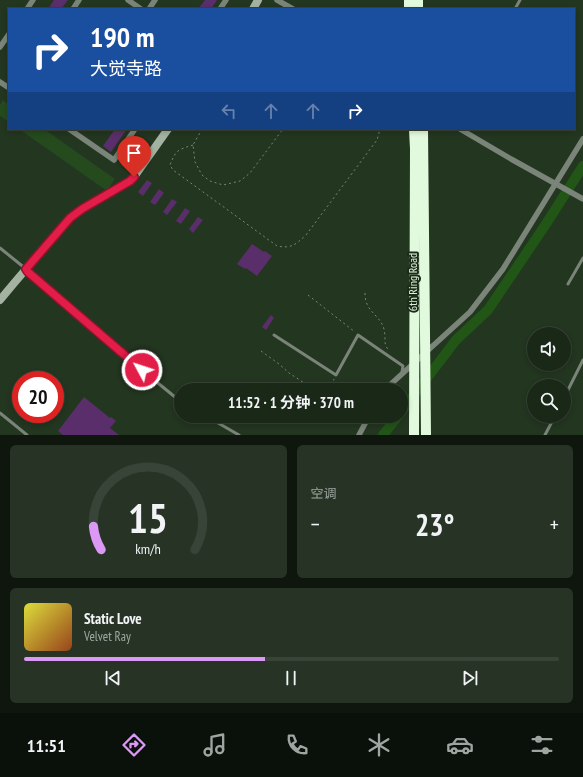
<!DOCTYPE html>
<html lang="zh">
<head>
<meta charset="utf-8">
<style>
  body { margin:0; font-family:"PT Sans Narrow","Noto Sans SC",sans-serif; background:#273425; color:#f1f3f6; height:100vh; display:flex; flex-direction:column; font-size:15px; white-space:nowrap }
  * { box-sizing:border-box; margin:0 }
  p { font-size:13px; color:#9fa6a2 }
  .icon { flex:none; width:22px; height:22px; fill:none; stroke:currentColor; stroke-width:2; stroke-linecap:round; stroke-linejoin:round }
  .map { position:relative; height:435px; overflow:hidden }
  .details { display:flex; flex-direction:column; gap:10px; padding:10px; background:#0e160d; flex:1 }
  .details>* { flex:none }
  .banner { position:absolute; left:8px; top:8px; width:567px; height:122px; border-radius:0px; box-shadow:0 2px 6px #0003,0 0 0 1px #384437; background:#1a4fa0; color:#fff; overflow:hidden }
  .controls { position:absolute; left:527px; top:327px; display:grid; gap:8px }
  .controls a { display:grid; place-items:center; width:44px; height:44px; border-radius:50%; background:#1a2818; box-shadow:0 2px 6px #0003,0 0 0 1px #384437; font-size:20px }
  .speed { position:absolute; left:12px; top:371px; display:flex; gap:8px; font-size:20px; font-weight:700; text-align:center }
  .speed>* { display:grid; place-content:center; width:52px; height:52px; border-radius:50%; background:#1a2818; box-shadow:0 2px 6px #0003,0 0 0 1px #384437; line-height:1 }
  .speed .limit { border:6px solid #d22; background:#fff; color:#111 }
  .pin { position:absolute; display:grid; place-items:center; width:34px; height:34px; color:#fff; margin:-41px -17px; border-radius:50% 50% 50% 0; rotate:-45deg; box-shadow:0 0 4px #0007 }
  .pin .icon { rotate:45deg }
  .me { position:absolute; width:44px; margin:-22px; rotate:310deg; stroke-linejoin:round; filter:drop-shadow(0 0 3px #0008) }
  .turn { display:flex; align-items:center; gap:14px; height:84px; padding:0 16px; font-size:18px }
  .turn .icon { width:52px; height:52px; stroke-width:2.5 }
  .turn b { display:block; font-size:28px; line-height:34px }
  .lanes { display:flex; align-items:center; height:38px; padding:0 16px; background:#0003; justify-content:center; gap:20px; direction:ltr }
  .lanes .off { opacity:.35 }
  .big { font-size:30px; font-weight:700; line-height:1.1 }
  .details .widget { flex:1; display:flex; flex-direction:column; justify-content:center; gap:6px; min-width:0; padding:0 14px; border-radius:6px; background:#273425 }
  .details .dial { align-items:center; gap:0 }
  .dial svg { height:104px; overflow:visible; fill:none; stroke:#384437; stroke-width:7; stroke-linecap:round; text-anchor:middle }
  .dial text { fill:#f1f3f6; stroke:none }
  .song { display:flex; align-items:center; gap:12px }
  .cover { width:48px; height:48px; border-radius:6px; background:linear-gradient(135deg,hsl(60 70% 55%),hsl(20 70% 35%)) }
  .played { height:4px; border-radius:2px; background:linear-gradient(90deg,#db99f5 45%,#384437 45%) }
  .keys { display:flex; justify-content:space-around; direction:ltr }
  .heat { display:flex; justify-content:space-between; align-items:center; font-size:22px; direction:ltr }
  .details .tiles { flex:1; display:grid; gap:10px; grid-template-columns:1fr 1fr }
  .widget:last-child { grid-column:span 2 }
  .trip { position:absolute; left:174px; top:383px; width:234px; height:40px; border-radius:20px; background:#1a2818; box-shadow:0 2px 6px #0003,0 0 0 1px #384437; font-weight:700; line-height:40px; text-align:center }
  .dock { display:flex; height:64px; justify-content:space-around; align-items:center; background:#0a100a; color:#9fa6a2 }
  .dock .icon { width:28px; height:28px }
  .dock .current { color:#db99f5 }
  .dock b { font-size:18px; color:#f1f3f6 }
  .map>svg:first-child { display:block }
  .green { fill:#244a1e }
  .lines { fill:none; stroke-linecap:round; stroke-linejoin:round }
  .river { stroke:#215617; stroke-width:10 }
  .building { fill:#5a2e6a }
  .path { stroke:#788876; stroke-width:1; stroke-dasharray:2 3; stroke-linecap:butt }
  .lane { stroke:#7a8479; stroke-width:3 }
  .street { stroke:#7a8479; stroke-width:5.5 }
  .secondary { stroke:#a4b3a1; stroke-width:8 }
  .highway { stroke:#e1f9dc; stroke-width:10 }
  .highway-bridge { stroke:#e1f9dc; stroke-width:10 }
  .route-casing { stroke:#92132f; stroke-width:10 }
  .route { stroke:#e11d48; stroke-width:7 }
  .labels { text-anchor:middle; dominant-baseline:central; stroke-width:4; stroke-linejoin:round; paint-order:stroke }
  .street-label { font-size:12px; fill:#e0ecde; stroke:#1a2c16 }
</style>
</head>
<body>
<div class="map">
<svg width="583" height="435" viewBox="0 0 583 435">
  <rect width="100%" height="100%" fill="#233620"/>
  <g class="green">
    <polygon points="3,100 9,105 9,122 0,116 0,105"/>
    <polygon points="19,129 44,129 115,179 107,191"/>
  </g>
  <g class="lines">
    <g class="river">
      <polyline points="401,412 456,340 488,310 546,224 583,166"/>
      <polyline points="383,435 398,416"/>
    </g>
  </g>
  <g class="building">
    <polygon points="54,0 68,0 61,9 48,9"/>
    <polygon points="205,0 217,0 211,9 198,9"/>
    <polygon points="115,129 127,129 111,152 103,146"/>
    <polygon points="147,180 152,183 143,196 138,192"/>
    <polygon points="159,189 164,193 155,205 150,202"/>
    <polygon points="172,199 177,202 167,215 163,212"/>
    <polygon points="185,208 190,211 181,224 176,221"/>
    <polygon points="198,217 203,220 193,233 189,229"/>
    <polygon points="252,244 264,252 265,251 272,256 257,276 246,268 245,269 237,264"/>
    <polygon points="271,315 274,318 266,330 262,327"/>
    <polygon points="84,397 110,418 111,417 116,421 110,428 119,435 63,435 58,431"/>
  </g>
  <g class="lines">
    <g class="path">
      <polyline points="202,129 193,145 195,162 202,175 210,181 223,185 240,181 250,173 283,129"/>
      <path d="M193,145C177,150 176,150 170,165L173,170L277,246C292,249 296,244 306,235L377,140L379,133V129"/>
      <path d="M365,293C365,311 377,313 383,326C385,331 385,337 385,342C385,345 387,348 389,351"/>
      <polyline points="308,295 355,332"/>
      <polyline points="261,351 279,364 289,373 315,390"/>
      <polyline points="331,390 334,379"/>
    </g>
    <g class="lane">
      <polyline points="515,9 520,0"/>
      <polyline points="0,248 26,269 28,273 109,343 175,397"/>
      <polyline points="568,284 583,258"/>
      <polyline points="274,335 336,375 358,335 403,366 402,372"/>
      <polyline points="564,398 583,360"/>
      <polyline points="0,413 27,435"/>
      <polyline points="206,416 239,435"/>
      <polyline points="545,435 555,416"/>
    </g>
    <g class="street">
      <polyline points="128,0 141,9"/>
      <polyline points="277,0 293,9"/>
      <polyline points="27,9 33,0"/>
      <polyline points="73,9 79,0"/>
      <polyline points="149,9 155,0"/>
      <polyline points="220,9 226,0"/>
      <polyline points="0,47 9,34"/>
      <polyline points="0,82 9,88"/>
      <polyline points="69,129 114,160 135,129"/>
      <polyline points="460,129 511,159 583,199"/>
      <polyline points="387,390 391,384 470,312 503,269 583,139"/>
      <polyline points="359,435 369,416"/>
    </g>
    <g class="secondary">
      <polyline points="253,9 258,0"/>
      <polyline points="0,300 15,282 70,218 82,209 130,181 134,177 168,129"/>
    </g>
    <g class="highway">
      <polyline points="409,0 409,9"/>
      <polyline points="418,0 418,9"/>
    </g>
    <g class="highway-bridge">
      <polyline points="414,129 415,149 414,435"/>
      <polyline points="423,129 426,435"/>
    </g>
  </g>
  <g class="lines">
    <defs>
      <polyline id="route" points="134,177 130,181 82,209 70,218 26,269 28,272 142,370"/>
    </defs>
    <use href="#route" class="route-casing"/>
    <use href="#route" class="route"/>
  </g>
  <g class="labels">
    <g class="street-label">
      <text transform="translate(412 282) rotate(-90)">6th Ring Road</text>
    </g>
  </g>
</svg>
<div class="controls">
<a><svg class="icon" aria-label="sound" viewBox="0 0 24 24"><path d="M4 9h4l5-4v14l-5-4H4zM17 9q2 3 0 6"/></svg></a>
<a><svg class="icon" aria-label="search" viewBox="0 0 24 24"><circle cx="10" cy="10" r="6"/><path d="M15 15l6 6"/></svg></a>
</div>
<div class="speed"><div class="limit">20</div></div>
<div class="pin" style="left:134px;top:177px;background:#d93025"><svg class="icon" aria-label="arrive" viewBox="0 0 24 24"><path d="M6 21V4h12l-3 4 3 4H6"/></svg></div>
<svg class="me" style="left:142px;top:370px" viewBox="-20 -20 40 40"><circle r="17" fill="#e11d48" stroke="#fff" stroke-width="3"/><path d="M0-11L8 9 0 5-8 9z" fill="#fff"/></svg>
<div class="trip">11:52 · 1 分钟 · 370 m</div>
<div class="banner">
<div class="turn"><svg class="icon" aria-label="right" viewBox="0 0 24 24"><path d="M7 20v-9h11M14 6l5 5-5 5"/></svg><div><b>190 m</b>大觉寺路</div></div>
<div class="lanes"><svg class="icon off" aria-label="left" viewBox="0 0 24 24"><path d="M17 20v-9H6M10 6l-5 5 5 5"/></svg><svg class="icon off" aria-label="ahead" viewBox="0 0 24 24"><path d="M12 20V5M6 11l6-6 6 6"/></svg><svg class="icon off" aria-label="ahead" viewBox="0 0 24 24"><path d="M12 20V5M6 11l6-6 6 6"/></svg><svg class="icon" aria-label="right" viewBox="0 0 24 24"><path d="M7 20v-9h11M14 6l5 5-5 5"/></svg></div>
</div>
</div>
<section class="details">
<div class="tiles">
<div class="widget dial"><svg viewBox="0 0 100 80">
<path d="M14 69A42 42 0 1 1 86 69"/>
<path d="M14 69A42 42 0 0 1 8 51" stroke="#db99f5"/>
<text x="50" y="56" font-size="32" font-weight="700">15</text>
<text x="50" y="72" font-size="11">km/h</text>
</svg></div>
<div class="widget"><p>空调</p>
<div class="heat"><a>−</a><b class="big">23°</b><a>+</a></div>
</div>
<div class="widget">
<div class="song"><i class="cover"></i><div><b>Static Love</b><p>Velvet Ray</p></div></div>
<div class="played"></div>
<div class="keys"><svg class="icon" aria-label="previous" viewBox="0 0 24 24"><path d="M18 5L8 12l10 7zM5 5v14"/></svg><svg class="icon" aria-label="pause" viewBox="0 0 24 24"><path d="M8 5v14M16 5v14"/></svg><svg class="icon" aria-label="next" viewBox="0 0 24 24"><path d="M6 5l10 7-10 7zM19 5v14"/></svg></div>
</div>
</div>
</section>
<nav class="dock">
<b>11:51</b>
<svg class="icon current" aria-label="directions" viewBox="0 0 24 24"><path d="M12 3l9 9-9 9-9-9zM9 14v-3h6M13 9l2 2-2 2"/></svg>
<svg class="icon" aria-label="music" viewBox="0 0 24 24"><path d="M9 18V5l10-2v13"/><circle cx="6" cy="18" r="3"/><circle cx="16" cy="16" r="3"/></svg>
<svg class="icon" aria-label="phone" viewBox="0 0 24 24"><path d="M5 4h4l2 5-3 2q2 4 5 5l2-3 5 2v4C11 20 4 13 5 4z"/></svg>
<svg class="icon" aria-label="climate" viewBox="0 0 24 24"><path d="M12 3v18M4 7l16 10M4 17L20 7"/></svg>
<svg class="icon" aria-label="car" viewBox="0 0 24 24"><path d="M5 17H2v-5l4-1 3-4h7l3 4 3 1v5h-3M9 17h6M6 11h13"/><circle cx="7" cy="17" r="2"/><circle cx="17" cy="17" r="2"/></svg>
<svg class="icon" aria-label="filters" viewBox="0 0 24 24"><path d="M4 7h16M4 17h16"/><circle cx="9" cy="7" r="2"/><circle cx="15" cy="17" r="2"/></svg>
</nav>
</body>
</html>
